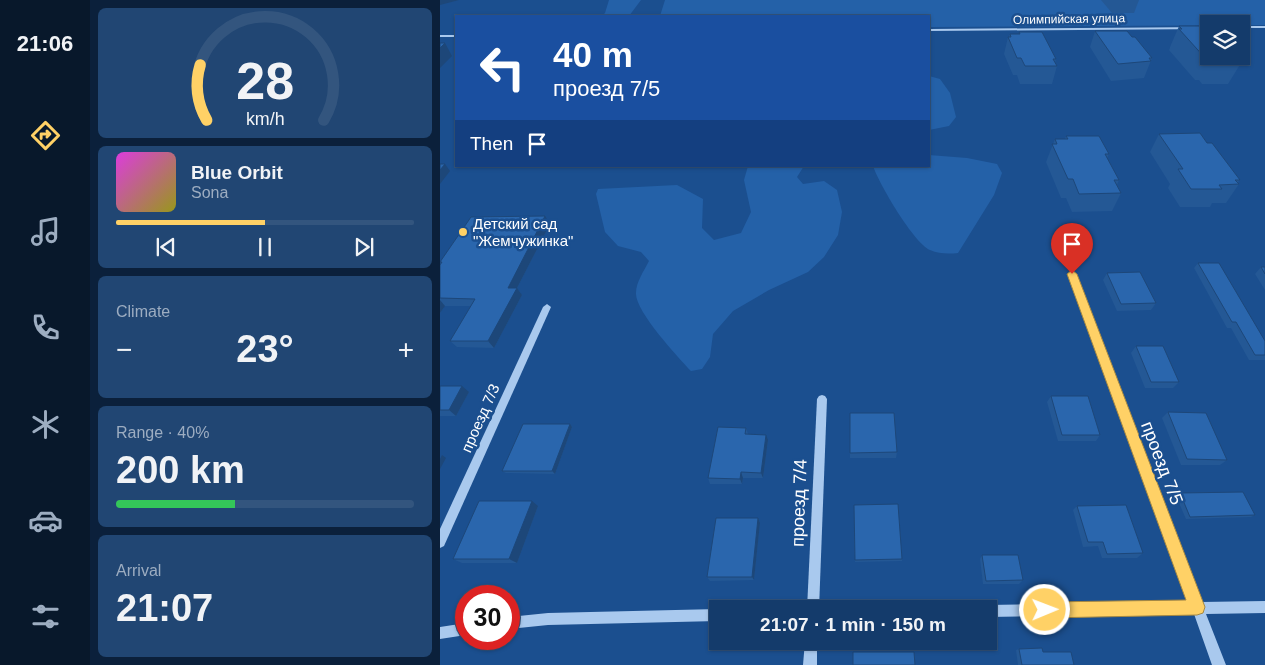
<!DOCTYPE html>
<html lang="en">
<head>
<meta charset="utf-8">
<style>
  body { margin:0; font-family:Arial,sans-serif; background:#214673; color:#f1f3f6; height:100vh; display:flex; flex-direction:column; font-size:19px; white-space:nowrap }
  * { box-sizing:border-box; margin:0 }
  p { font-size:16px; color:#9dadc1 }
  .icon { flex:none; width:28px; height:28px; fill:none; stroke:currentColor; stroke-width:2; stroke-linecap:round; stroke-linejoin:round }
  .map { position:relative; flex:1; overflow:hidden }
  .side { display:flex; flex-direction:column; gap:8px; padding:8px; background:#0b203b; width:350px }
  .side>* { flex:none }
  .guide { position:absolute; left:15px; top:15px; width:475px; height:152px; border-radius:0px; box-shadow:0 1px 4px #0004,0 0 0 1px #33557e; background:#1a4fa0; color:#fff; overflow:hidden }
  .tools { position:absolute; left:760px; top:15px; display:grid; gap:10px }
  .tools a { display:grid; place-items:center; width:50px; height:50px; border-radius:0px; background:#143b6b; box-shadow:0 1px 4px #0004,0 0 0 1px #33557e; font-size:25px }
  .speed { position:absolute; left:15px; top:585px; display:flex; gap:10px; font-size:25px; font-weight:700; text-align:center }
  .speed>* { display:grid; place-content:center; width:65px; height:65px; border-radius:50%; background:#143b6b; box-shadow:0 1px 4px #0004,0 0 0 1px #33557e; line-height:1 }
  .speed .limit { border:8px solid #d22; background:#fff; color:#111 }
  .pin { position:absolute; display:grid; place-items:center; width:42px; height:42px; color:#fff; margin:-51px -21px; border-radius:50% 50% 50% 0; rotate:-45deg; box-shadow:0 0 5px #0007 }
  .pin .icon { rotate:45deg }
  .me { position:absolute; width:55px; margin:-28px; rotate:89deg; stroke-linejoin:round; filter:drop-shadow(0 0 4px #0008) }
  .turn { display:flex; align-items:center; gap:18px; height:105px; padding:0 15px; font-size:22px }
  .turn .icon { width:65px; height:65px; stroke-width:2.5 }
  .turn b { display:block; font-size:35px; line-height:42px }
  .then { display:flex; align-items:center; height:48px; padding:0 15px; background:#0003; gap:10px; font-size:19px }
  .big { font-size:38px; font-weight:700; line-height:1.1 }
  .side .card { flex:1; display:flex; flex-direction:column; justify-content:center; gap:8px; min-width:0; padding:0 18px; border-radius:8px; background:#214673 }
  .side .dial { align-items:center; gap:0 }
  .dial svg { height:130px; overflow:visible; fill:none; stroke:#33557e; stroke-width:7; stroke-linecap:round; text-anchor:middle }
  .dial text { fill:#f1f3f6; stroke:none }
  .song { display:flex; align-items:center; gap:15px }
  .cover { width:60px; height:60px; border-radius:8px; background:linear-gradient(135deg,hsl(300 70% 55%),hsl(60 70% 35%)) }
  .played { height:5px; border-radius:2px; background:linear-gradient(90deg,#ffd166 50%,#33557e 50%) }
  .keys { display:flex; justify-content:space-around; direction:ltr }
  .heat { display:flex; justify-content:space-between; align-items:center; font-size:28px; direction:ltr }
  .charge { height:8px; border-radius:4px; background:linear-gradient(90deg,#34c759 40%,#33557e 0) }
  .trip { position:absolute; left:269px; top:600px; width:288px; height:50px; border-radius:0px; background:#143b6b; box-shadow:0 1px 4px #0004,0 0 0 1px #33557e; font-weight:700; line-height:50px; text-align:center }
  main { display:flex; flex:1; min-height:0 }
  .tabs { display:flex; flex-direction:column; width:90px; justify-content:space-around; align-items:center; background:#08182b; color:#9dadc1 }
  .tabs .icon { width:35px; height:35px }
  .tabs .current { color:#ffd166 }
  .tabs b { font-size:22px; color:#f1f3f6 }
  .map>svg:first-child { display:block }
  .green { fill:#2461a8 }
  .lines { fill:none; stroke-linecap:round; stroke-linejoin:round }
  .minor { fill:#a9c9ee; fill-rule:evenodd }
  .wall { fill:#245895 }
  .shaded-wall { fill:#1d4779 }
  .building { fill:#2a66ad; stroke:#1d4779 }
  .route { fill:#ffd166; stroke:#a68842 }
  .poi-dot { fill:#ffd166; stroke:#1b4f8f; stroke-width:2 }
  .labels { text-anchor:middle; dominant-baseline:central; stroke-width:5; stroke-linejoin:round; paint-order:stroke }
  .far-street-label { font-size:12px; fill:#fff; stroke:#1b4f8f }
  .poi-label { font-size:15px; fill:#fff; stroke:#1b4f8f; text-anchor:start }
  .street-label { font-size:15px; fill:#fff; stroke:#1b4f8f }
  .near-street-label { font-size:18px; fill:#fff; stroke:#1b4f8f }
</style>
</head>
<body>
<main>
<nav class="tabs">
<b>21:06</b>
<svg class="icon current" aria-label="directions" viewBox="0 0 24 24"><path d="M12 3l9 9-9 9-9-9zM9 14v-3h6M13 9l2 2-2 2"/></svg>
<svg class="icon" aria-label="music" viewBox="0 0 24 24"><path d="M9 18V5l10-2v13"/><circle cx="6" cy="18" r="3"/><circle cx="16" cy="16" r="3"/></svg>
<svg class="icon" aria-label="phone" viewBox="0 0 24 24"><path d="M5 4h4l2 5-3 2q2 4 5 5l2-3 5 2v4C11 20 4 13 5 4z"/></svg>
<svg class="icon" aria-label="climate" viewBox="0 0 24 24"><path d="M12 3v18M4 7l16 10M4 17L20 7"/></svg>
<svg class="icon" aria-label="car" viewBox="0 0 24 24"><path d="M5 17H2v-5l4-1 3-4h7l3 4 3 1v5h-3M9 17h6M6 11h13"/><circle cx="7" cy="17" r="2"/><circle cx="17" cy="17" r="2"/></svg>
<svg class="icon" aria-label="filters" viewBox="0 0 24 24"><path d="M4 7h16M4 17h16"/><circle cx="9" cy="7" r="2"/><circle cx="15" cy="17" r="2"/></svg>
</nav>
<section class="side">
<div class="card dial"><svg viewBox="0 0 100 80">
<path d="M14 69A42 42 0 1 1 86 69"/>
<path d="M14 69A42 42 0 0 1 10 35" stroke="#ffd166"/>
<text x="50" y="56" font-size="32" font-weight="700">28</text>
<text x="50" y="72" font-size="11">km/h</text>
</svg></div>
<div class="card">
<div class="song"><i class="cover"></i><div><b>Blue Orbit</b><p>Sona</p></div></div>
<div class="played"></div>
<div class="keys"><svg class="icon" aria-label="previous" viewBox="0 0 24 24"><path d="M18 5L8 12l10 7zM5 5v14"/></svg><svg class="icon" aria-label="pause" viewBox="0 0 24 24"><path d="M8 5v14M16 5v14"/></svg><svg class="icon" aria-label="next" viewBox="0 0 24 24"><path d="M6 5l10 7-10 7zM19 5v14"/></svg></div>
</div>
<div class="card"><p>Climate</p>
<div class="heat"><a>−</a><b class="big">23°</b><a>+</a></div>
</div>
<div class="card"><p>Range · 40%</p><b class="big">200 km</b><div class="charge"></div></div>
<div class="card"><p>Arrival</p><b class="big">21:07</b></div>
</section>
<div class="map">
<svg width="825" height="665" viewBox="0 0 825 665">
  <rect width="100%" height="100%" fill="#1b4f8f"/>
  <g class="green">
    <polygon points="169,0 201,0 189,16 162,16 165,13"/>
    <polygon points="225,0 825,0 825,25 489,27 489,16 220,16"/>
    <polygon points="489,76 500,79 510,93 516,117 509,126 489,130"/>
    <path d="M489,155L527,158L557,164L562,173L554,195L518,253C509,254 499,254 490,250C474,243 439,184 433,166H489Z"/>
    <path d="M308,166H364L357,177L363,184L384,181L397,190L402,212L398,235L384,257L368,272L329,290L293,311L273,334L270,357L262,369L251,371C238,357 195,311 196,293C196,282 204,271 209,261L201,252L178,246L165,232L156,194L158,189L237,185L263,199L262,228L274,240L301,233L311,212L304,180Z"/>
  </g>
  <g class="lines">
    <g class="minor">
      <rect x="801" y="26" width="24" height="2"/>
      <polygon points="769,27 769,29 489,31 489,29"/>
      <rect x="0" y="35" width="16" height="2"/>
      <polygon points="632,271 636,274 761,602 825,601 825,613 766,614 786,665 772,665 754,614 548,617 548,609 543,609 544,607 548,605 749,602 628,274"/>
      <polygon points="107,304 111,307 4,546 0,548 0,529 103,307"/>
      <polygon points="382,395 385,396 387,399 379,609 367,609 377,399 379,396"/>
      <polygon points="278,609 278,621 108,625 69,629 69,617 108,613"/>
      <polygon points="26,623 26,635 0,639 0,627"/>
      <polygon points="365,641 377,641 377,665 363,665"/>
    </g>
  </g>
  <g class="wall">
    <polygon points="661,0 699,0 694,13 672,13"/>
    <polygon points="739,26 769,56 797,56 796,58 801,63 788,84 762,84 759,80 755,80 729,50 730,48 730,47"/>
    <polygon points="655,31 692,37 712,58 704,78 671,81 650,47"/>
    <polygon points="579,32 616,59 615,63 617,66 612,84 580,84 577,75 573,75 564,54 568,37 569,37 570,34 579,34"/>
    <polygon points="719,134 767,143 800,180 797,183 799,184 786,203 772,203 770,207 740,207 728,188 730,184 710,152"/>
    <polygon points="626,136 669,154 667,158 679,180 677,185 681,193 672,211 632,212 626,198 621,198 606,162 615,139 625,139"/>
    <polygon points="110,224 77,288 82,295 54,348 17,347 10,341 31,306 5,306 0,313 0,265 2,263 0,262"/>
    <polygon points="758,263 825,341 825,360 809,360 791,328 787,328 754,268"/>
    <polygon points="821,267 825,267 825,290 815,274"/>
    <polygon points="667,273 716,303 711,310 677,311 663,280"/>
    <polygon points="696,346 739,382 733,388 705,388 691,353"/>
    <polygon points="0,386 29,392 16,416 0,416"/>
    <polygon points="611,396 660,435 656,441 618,441 607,402"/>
    <polygon points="728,412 787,460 780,465 741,465 722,418"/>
    <polygon points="410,413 457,452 456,458 410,458"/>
    <polygon points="130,424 132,427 115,474 66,473 62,471"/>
    <polygon points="306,428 308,434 328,440 323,478 303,478 302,484 270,484 268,478"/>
    <polygon points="740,493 815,515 811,517 746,519 736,496"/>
    <polygon points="414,505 462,559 462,561 415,562"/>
    <polygon points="98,506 77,563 22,563 13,559"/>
    <polygon points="637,506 703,553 697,558 662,558 658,546 643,547 633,510"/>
    <polygon points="318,518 320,523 314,580 270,581 267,577"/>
    <polygon points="542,555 583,580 579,584 543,584 540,559"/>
    <polygon points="579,649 603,652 634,665 578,665 576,650"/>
  </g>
  <g class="shaded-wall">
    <polygon points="0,0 19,0 0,5"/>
    <polygon points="5,43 12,56 0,68 0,48"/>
    <polygon points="5,164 10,171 0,184 0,170"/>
    <polygon points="105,216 110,224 77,288 82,295 54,348 48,341 68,288"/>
    <polygon points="0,300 5,306 0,313"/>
    <polygon points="22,386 29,392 16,416 9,410"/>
    <polygon points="130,424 132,427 115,474 112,471"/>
    <polygon points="326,435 328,440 323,478 321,473"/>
    <polygon points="2,455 6,458 0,469 0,459"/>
    <polygon points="301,472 303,478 302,484 300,479"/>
    <polygon points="92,501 98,506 77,563 69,559"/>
    <polygon points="318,518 320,523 314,580 312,577"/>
  </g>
  <g class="building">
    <polygon points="739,26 764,26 769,30 769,56 794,56 801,63 773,63 770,59 766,59 739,29 742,29"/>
    <polygon points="655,31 687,31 692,37 695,37 712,58 709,58 711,61 678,64"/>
    <polygon points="579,32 602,32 616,59 613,59 617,66 585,66 581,58 577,58 568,37 571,37 570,34 580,34"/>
    <polygon points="0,43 5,43 0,48"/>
    <polygon points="760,133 767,143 772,143 800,180 795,180 799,184 779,185 782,189 751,189 738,169 743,169 719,134"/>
    <polygon points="626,136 659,136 669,154 665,154 679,180 674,180 681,193 639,194 633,179 628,179 612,144 617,144 615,139 628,139"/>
    <polygon points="0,164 5,164 0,170"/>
    <polygon points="105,216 68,288 77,288 48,341 10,341 35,299 0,298 0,265 2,262 0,262 31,217"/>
    <polygon points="758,263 779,263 825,341 825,355 815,355 796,322 792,322"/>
    <polygon points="821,267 825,267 825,274"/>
    <polygon points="700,272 716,303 681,304 667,273"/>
    <polygon points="696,346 723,346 739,382 711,382"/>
    <polygon points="0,386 22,386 9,410 0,410"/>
    <polygon points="611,396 648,396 660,435 622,435"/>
    <polygon points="728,412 766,413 787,460 747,459"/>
    <polygon points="410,413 454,413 457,452 410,453"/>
    <polygon points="83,424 130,424 112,471 62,471"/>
    <polygon points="278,427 306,428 305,434 326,435 321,473 301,472 300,479 268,478"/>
    <polygon points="803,492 815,515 750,517 740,493"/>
    <polygon points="39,501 92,501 69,559 13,559"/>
    <polygon points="458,504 462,559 415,560 414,505"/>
    <polygon points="686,505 703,553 667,554 663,542 648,542 637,506"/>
    <polygon points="276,518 318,518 312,577 267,577"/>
    <polygon points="542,555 578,555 583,580 546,581"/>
    <polygon points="602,648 603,652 631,652 634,665 582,665 579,649"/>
    <polygon points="413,652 474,652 475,665 413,665"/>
  </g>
  <polygon class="route" points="632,270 637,274 765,607 763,613 757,615 605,618 599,615 597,610 599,604 605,602 746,600 627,274"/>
  <circle class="poi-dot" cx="23" cy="232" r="5"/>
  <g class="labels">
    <g class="far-street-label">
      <text transform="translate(629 19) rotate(-1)">Олимпийская улица</text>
    </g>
    <g class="poi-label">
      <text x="33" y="223">Детский сад<tspan x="33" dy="17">"Жемчужинка"</tspan></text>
    </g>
    <g class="street-label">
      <text transform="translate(40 418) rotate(-66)">проезд 7/3</text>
    </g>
    <g class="near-street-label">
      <text transform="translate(722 463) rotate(69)">проезд 7/5</text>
      <text transform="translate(359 503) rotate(-88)">проезд 7/4</text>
    </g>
  </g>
</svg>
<div class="tools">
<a><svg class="icon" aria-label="layers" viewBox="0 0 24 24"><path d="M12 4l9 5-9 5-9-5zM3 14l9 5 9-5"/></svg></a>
</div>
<div class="speed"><div class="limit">30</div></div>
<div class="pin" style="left:632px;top:274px;background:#d93025"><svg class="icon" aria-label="arrive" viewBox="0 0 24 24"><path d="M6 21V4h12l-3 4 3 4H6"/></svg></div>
<svg class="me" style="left:605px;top:610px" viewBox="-20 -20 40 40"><circle r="17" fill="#ffd166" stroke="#fff" stroke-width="3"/><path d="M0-11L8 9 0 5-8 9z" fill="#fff"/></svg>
<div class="trip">21:07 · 1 min · 150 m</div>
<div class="guide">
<div class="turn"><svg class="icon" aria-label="left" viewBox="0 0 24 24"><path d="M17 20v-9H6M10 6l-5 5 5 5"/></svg><div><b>40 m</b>проезд 7/5</div></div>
<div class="then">Then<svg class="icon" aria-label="arrive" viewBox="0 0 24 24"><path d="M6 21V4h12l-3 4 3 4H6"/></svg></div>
</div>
</div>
</main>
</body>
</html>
